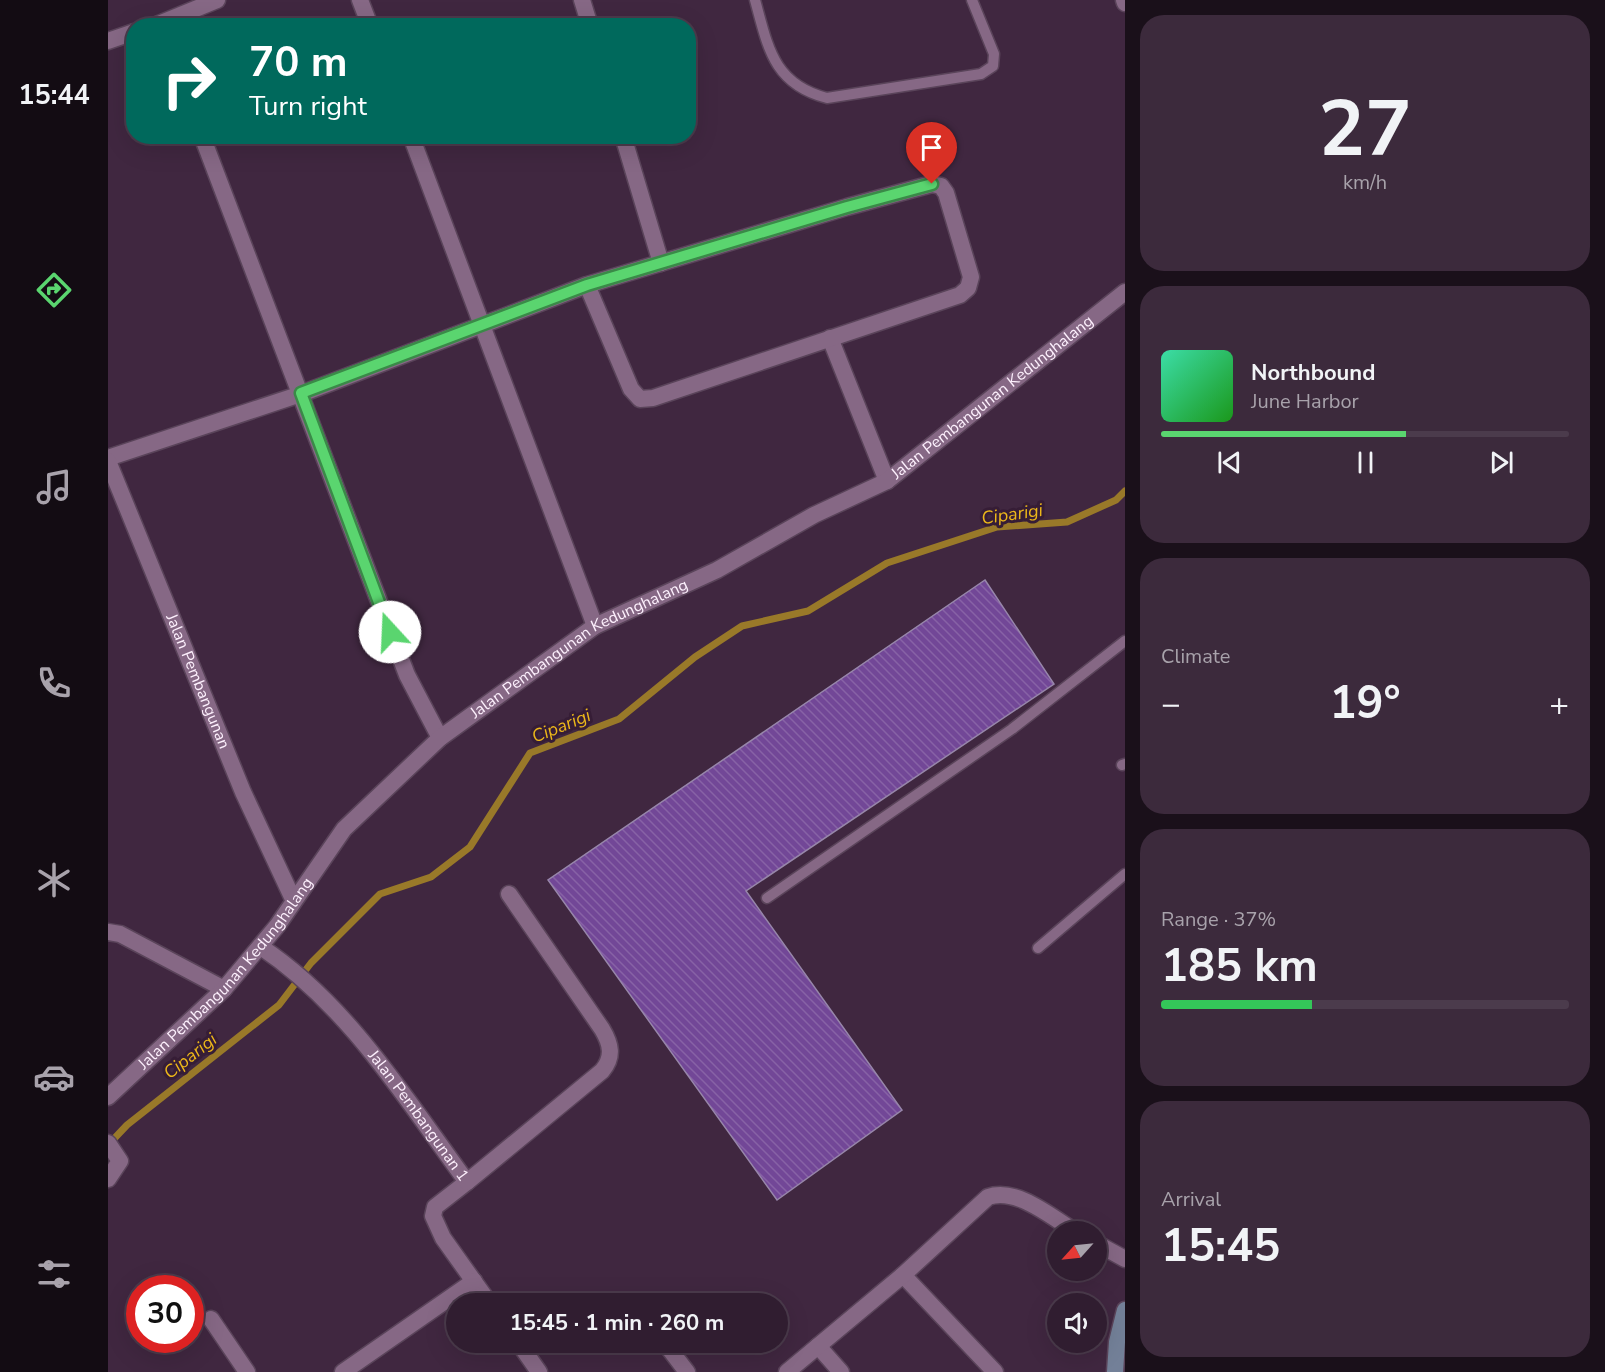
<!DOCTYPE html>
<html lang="en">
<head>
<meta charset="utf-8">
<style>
  body { margin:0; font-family:"Nunito Sans",sans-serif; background:#3c2a3c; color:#f1f3f6; height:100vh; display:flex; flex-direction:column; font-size:22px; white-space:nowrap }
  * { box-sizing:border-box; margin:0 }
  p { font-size:20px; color:#a8a2ab }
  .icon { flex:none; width:33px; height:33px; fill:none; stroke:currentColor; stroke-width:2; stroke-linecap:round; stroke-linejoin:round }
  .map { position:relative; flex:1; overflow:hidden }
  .side { display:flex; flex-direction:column; gap:15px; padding:15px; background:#1a101a; width:480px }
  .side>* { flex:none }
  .banner { position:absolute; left:18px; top:18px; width:570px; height:126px; border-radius:24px; box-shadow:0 6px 24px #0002,0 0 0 2px #4b3b4c; background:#00695c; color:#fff; overflow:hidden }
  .needle { width:39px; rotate:243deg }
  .fabs { position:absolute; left:939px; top:1221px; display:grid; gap:12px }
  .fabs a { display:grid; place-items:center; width:60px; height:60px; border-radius:50%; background:#301d30; box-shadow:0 6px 24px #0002,0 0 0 2px #4b3b4c; font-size:30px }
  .speed { position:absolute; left:18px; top:1275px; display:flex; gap:12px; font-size:30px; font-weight:700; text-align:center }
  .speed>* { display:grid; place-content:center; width:78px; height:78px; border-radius:50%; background:#301d30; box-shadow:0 6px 24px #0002,0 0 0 2px #4b3b4c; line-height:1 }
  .speed .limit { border:9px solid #d22; background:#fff; color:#111 }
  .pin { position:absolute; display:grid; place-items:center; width:51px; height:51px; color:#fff; margin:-62px -26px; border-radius:50% 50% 50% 0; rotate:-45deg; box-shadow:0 0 6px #0007 }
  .pin .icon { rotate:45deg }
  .me { position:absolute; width:66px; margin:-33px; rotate:340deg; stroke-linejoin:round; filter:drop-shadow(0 0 4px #0008) }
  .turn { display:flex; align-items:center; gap:21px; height:126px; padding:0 24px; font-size:27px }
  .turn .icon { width:78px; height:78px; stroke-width:2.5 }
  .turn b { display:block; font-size:42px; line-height:51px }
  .big { font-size:45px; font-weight:700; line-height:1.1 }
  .side .tile { flex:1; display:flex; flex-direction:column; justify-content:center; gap:9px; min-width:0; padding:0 21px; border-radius:24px; background:#3c2a3c }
  .side .dial { align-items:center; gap:0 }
  .dial b { font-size:78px; line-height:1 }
  .song { display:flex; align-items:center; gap:18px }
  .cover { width:72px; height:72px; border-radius:9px; background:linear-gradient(135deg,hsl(160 70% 55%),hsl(120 70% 35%)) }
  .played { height:6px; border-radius:3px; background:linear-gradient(90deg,#5ad56f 60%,#4b3b4c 60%) }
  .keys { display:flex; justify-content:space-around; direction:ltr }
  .heat { display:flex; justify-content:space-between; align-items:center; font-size:33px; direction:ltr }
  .charge { height:9px; border-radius:4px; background:linear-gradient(90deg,#34c759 37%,#4b3b4c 0) }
  .trip { position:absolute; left:338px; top:1293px; width:342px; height:60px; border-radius:30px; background:#301d30; box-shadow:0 6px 24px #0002,0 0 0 2px #4b3b4c; font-weight:700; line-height:60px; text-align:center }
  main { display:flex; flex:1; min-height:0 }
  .dock { display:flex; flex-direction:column; width:108px; justify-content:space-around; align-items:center; background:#130c13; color:#a8a2ab }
  .dock .icon { width:42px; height:42px }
  .dock .active { color:#5ad56f }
  .dock b { font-size:27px; color:#f1f3f6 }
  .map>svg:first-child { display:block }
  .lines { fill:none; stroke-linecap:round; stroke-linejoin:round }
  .stream { stroke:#997929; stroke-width:7 }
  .building { fill:url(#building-back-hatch); stroke:#9786aa; stroke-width:1.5 }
  .service-casing { stroke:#5a445a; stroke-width:13 }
  .minor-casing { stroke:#5a445a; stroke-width:19 }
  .secondary-casing { stroke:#5a445a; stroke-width:19 }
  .service { stroke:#866885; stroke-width:10 }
  .minor { stroke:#866885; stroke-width:16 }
  .secondary { stroke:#738098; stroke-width:16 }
  .route-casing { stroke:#3a8a48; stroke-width:15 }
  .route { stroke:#5ad56f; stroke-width:10 }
  .labels { text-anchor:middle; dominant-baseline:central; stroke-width:6; stroke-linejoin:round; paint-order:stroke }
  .street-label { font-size:16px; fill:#fdf0fd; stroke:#361d36 }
  .water-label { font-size:18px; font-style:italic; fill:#ecb71a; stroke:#361d36 }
</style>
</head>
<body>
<main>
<nav class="dock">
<b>15:44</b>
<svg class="icon active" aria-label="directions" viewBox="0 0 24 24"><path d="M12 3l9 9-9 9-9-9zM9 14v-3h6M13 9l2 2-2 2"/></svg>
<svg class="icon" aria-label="music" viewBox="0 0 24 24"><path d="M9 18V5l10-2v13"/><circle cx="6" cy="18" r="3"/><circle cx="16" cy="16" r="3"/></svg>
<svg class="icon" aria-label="phone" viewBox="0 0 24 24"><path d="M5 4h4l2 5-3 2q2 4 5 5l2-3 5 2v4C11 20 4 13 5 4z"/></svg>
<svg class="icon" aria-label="climate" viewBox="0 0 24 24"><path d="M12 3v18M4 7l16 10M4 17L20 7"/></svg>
<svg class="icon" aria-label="car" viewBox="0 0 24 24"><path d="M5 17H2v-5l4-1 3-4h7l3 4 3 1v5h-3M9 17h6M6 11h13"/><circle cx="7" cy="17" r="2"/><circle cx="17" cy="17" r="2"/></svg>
<svg class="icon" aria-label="filters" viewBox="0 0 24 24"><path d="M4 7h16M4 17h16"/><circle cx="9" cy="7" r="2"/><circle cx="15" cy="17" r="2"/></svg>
</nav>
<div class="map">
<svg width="1017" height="1372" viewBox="0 0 1017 1372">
  <defs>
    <pattern id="building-back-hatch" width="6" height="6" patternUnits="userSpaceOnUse" patternTransform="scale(1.5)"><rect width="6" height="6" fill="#724797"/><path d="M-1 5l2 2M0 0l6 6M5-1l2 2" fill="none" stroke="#8762a6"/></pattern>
  </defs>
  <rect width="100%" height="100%" fill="#402740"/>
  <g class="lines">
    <polyline class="stream" points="1,1144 19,1125 171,1005 203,963 272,894 323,877 362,847 422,753 511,719 587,657 634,626 700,611 779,563 889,527 959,522 1008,500 1017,491"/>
  </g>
  <polygon class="building" points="877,580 946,684 638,891 794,1110 669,1200 440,880"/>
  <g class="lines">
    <defs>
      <g id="service">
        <path d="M647,0C660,47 665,84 719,98L873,74L885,66L886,54L864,0"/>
        <polyline points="1014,765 1017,764"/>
        <polyline points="659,898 904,729 1017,641"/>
        <polyline points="930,948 1017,874"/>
      </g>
      <g id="minor">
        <polyline points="252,0 262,26"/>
        <polyline points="474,0 482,26"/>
        <polyline points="1016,0 1017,3"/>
        <polyline points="46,26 109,0"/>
        <polyline points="0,41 26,32"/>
        <polyline points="94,136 299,675 332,738"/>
        <polyline points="303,136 487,626"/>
        <polyline points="515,136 553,263"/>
        <polyline points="722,338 779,481"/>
        <polyline points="0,458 193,394 479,285 739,207 824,184 833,186 838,193 863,277 860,288 852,295 545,398 532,399 523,389 479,285"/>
        <path id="s1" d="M0,461L135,792L185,899"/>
        <polyline points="0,932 12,934 116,989"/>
        <path id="s2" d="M153,947C240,1005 297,1098 359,1182L327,1207L325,1216L335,1238L382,1304"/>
        <path id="s3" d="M0,1097L116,989L169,926L236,829L332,738L487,626L609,570L706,515L779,481L1017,292"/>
        <polyline points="0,1143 12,1161 0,1179"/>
        <path d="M359,1182L494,1071C506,1057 503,1044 494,1029L401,894"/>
        <polyline points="988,1243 1017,1259"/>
        <polyline points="795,1275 887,1372"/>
        <polyline points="103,1319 139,1372"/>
        <polyline points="410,1342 431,1372"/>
        <polyline points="556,1342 579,1372"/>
        <polyline points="710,1346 733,1372"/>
        <polyline points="235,1372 366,1281"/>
        <path d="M679,1372L795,1275L880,1197C909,1187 943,1217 968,1232"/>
      </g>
      <polyline id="secondary" points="1007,1372 1009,1342 1017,1310"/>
    </defs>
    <use href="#service" class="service-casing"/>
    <use href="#minor" class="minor-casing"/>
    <use href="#secondary" class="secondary-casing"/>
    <use href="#service" class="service"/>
    <use href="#minor" class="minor"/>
    <use href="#secondary" class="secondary"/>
  </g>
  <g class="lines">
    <defs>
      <polyline id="route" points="282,632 193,393 479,285 739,207 824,184"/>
    </defs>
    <use href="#route" class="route-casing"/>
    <use href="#route" class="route"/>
  </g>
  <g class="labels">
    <g class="street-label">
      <text stroke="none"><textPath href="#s3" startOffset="1143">Jalan Pembangunan Kedunghalang</textPath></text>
      <text stroke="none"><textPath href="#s3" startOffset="657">Jalan Pembangunan Kedunghalang</textPath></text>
      <text stroke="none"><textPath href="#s1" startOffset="238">Jalan Pembangunan</textPath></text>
      <text stroke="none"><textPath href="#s3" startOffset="171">Jalan Pembangunan Kedunghalang</textPath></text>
      <text stroke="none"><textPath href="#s2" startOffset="232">Jalan Pembangunan 1</textPath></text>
    </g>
    <g class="water-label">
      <text transform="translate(904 514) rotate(-8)">Ciparigi</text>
      <text transform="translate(453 726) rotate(-22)">Ciparigi</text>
      <text transform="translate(82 1056) rotate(-38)">Ciparigi</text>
    </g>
  </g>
</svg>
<div class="fabs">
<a><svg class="needle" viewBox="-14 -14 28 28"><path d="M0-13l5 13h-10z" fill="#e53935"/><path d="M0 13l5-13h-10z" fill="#a8a2ab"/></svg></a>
<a><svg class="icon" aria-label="sound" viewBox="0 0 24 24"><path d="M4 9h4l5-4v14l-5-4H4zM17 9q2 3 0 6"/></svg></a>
</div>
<div class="speed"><div class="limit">30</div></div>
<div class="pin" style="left:824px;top:184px;background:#d93025"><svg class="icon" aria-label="arrive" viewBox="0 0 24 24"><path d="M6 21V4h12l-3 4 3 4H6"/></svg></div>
<svg class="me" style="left:282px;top:632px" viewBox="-20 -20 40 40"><circle r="19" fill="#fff"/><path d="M0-13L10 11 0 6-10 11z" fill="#5ad56f"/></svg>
<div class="trip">15:45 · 1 min · 260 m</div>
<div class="banner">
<div class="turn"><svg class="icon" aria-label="right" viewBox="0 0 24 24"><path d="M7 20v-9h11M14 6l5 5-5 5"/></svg><div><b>70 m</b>Turn right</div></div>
</div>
</div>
<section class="side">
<div class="tile dial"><b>27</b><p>km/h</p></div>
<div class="tile">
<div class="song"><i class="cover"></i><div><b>Northbound</b><p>June Harbor</p></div></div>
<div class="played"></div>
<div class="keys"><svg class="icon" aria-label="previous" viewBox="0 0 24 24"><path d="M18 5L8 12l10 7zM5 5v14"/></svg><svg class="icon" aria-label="pause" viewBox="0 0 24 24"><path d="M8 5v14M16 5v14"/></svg><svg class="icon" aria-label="next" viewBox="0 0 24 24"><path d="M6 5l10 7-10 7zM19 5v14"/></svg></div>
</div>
<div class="tile"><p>Climate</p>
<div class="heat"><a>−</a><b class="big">19°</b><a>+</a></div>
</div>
<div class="tile"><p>Range · 37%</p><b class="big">185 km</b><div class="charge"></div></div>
<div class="tile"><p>Arrival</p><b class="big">15:45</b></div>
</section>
</main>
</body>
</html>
